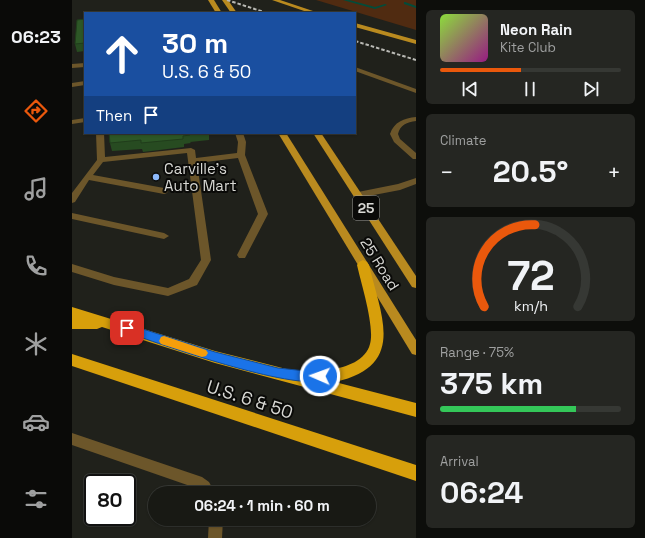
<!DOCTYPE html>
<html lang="en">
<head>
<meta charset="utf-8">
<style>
  body { margin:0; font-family:"Space Grotesk",sans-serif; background:#252622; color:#f1f3f6; height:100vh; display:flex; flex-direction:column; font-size:15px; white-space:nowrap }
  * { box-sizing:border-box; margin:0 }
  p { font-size:13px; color:#9fa0a0 }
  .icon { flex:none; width:22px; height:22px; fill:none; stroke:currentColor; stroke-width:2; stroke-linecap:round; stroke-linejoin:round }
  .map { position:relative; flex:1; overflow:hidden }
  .sheet { display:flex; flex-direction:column; gap:10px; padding:10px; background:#0d0e0b; width:229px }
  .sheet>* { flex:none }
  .top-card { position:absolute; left:12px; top:12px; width:272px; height:122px; border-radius:0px; box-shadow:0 1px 3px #0004,0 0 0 1px #363834; background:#1a4fa0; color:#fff; overflow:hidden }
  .speed { position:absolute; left:12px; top:474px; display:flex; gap:8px; font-size:20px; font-weight:700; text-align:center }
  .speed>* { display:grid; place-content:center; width:52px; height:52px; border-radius:50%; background:#181914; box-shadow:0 1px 3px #0004,0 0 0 1px #363834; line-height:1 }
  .speed .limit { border:2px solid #111; border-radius:6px; background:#fff; color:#111 }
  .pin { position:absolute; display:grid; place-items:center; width:34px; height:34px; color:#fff; margin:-17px; border-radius:8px; box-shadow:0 2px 6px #0006 }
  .me { position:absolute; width:44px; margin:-22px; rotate:272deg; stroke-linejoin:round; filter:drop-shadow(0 0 3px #0008) }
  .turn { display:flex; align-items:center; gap:14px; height:84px; padding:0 12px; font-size:18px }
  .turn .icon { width:52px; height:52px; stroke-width:2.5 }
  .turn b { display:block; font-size:28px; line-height:34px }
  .then { display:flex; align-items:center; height:38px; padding:0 12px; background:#0003; gap:8px; font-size:15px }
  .big { font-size:30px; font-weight:800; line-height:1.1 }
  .sheet .tile { flex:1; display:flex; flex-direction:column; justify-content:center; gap:6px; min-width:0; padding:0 14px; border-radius:6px; background:#252622 }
  .sheet .dial { align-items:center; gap:0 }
  .dial svg { height:104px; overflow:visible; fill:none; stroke:#363834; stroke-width:7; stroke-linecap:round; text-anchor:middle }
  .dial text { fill:#f1f3f6; stroke:none }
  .song { display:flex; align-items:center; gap:12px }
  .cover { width:48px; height:48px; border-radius:6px; background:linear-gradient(135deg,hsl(90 70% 55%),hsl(310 70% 35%)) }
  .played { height:4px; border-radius:2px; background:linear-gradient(90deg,#ea580c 45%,#363834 45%) }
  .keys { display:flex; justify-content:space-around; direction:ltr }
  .heat { display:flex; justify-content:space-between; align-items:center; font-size:22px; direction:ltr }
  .charge { height:6px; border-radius:3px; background:linear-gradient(90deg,#34c759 75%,#363834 0) }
  .trip { position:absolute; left:76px; top:486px; width:228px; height:40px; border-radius:20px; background:#181914; box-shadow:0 1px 3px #0004,0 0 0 1px #363834; font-weight:800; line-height:40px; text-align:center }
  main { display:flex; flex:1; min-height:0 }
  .tab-bar { display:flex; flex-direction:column; width:72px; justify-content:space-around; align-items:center; background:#0a0a08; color:#9fa0a0 }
  .tab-bar .icon { width:28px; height:28px }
  .tab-bar .current { color:#ea580c }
  .tab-bar b { font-size:18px; color:#f1f3f6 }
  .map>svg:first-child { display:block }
  .green { fill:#502b11 }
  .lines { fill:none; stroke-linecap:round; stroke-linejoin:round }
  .stream { fill:#034c3a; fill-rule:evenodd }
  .minor { fill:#6c562a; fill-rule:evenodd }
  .major { fill:#b98a1f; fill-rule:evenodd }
  .highway { fill:#d79f0b; fill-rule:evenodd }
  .rail { stroke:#b9b9b4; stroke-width:2; stroke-dasharray:3.5 2; stroke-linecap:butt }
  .wall { fill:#274b21 }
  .building { fill:#2d5726; stroke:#203d1b }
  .route { fill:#1a73e8; stroke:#114b97 }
  .slow { fill:#f59e0b }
  .poi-dot { fill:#8cb9fc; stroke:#0a0a08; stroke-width:1.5 }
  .labels { text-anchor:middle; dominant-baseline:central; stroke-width:4; stroke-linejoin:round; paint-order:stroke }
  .shield { fill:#0a0a08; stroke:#9a9a97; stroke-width:1 }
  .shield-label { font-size:14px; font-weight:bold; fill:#d8d8d4 }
  .poi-label { font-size:15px; fill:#d8d8d4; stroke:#0a0a08; text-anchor:start }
  .street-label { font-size:15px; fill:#d8d8d4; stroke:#0a0a08 }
  .near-street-label { font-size:18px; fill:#d8d8d4; stroke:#0a0a08 }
</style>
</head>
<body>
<main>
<nav class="tab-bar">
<b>06:23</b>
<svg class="icon current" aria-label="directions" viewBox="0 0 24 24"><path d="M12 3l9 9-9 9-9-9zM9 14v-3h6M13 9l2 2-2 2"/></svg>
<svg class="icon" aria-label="music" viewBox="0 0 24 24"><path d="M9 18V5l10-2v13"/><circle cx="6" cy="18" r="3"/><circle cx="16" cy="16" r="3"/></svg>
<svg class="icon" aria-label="phone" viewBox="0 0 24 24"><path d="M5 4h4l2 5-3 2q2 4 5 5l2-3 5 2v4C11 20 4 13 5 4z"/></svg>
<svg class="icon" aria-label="climate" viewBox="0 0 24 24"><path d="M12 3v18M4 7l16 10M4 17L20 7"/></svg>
<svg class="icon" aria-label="car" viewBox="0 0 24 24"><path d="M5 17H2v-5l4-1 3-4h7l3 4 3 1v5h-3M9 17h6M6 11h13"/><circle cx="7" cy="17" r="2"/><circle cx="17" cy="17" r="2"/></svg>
<svg class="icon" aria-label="filters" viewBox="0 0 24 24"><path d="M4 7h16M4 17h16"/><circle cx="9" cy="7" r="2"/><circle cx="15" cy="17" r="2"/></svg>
</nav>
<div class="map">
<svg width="344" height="538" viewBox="0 0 344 538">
  <rect width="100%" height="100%" fill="#20211b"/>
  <polygon class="green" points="244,0 344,0 344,30"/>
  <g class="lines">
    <g class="stream">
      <polygon points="271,0 277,0 303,7 313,4 315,5 303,9"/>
      <polygon points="333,2 344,6 344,8 332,4 332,2"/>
    </g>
    <g class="minor">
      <polygon points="13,63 13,67 0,68 0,64"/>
      <polygon points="283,67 344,89 344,93 283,71"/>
      <polygon points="13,81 13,85 0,87 0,83"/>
      <path d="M344,117V121C335,122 328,125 326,134L328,139L344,153V159H341L322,142L318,134C322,122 332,118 344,117Z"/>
      <polygon points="13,118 13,122 0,124 0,120"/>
      <polygon points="24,133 32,133 33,157 119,148 123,150 124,158 165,153 166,142 163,133 171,133 174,142 173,155 196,214 173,258 167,258 165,255 186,214 166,158 125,163 139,260 125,285 96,296 42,285 0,272 0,264 42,277 96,288 117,279 129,260 115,153 31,162 21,175 92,188 96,191 95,193 92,194 17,180 3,202 0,203 0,193 25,160"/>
      <polygon points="344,178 344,184 328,190 286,198 282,195 286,192 326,184"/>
      <polygon points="0,213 92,233 97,236 92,239 0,219"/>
      <polygon points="0,433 130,477 137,482 143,493 128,493 121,487 0,445"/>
      <polygon points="137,519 151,519 150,538 136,538"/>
    </g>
    <g class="major">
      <polygon points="136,0 142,0 150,13 144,13"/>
      <polygon points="150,0 156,0 165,13 159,13"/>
      <polygon points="200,0 208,0 247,13 238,13"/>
      <polygon points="283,23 344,40 344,44 283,27"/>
      <polygon points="206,133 214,133 344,340 344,355 340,354"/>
      <polygon points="241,133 249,133 344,276 344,288 340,287"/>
    </g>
    <g class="highway">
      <path d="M291,260L295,262L297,265C309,316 335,366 263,382L344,403V417L143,363L30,327L25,329H0V307L143,351L226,372C234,367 250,371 259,369C274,368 294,360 298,344C303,327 289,283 285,265L287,262Z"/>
      <polygon points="0,354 344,465 344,481 0,366"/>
    </g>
    <g class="rail">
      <polyline points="155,0 195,13"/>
      <polyline points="283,41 344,60"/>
    </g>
  </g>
  <g class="wall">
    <polygon points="13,19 13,51 5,52 3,44"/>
    <polygon points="37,133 138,133 137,133 137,140 118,142 119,143 112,144 112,147 71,152 70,149 40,151 38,143"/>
  </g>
  <g class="building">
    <polygon points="13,19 13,43 3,44 5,20"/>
    <polygon points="37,133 121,133 117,133 118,135 111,136 111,139 69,143 69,140 38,143"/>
  </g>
  <path class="route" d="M55,324L143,352L206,368L252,373L254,376L252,380C221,391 87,344 51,331L50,328L51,325Z"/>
  <polygon class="slow" points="92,336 134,350 136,353 134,356 130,357 89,344 87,341 89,337"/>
  <circle class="poi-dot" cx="84" cy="177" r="4"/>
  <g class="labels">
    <rect class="shield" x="281" y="196" width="26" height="24" rx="3"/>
    <g class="shield-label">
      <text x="294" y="208">25</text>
    </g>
    <g class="poi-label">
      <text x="92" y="168">Carville's<tspan x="92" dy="17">Auto Mart</tspan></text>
    </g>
    <g class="street-label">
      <text transform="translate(308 264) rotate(58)">25 Road</text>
    </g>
    <g class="near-street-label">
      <text transform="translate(178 399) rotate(18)">U.S. 6 &amp; 50</text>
    </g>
  </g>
</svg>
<div class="speed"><div class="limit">80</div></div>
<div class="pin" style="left:55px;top:328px;background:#d93025"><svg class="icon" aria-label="arrive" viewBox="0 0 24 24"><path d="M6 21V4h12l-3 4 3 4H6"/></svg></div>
<svg class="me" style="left:248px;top:376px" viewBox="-20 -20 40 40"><circle r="17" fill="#1a73e8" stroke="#fff" stroke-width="3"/><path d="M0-11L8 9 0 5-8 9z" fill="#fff"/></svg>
<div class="trip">06:24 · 1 min · 60 m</div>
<div class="top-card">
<div class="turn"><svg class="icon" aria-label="ahead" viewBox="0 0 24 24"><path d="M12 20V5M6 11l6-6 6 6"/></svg><div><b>30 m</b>U.S. 6 &amp; 50</div></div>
<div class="then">Then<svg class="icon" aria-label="arrive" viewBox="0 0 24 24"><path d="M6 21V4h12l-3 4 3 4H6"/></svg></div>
</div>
</div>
<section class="sheet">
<div class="tile">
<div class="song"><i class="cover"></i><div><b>Neon Rain</b><p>Kite Club</p></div></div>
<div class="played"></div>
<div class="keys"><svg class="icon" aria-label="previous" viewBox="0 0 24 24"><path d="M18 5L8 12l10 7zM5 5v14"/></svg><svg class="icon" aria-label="pause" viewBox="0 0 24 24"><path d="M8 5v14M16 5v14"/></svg><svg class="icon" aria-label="next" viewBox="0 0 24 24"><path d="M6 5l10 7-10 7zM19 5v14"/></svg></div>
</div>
<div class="tile"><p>Climate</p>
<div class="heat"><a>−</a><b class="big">20.5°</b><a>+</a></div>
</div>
<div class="tile dial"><svg viewBox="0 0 100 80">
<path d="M14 69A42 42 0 1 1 86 69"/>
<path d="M14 69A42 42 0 0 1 53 6" stroke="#ea580c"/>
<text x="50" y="56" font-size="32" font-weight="700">72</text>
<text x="50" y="72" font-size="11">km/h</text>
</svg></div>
<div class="tile"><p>Range · 75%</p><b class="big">375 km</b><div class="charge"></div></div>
<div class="tile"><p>Arrival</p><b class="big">06:24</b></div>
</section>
</main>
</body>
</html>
